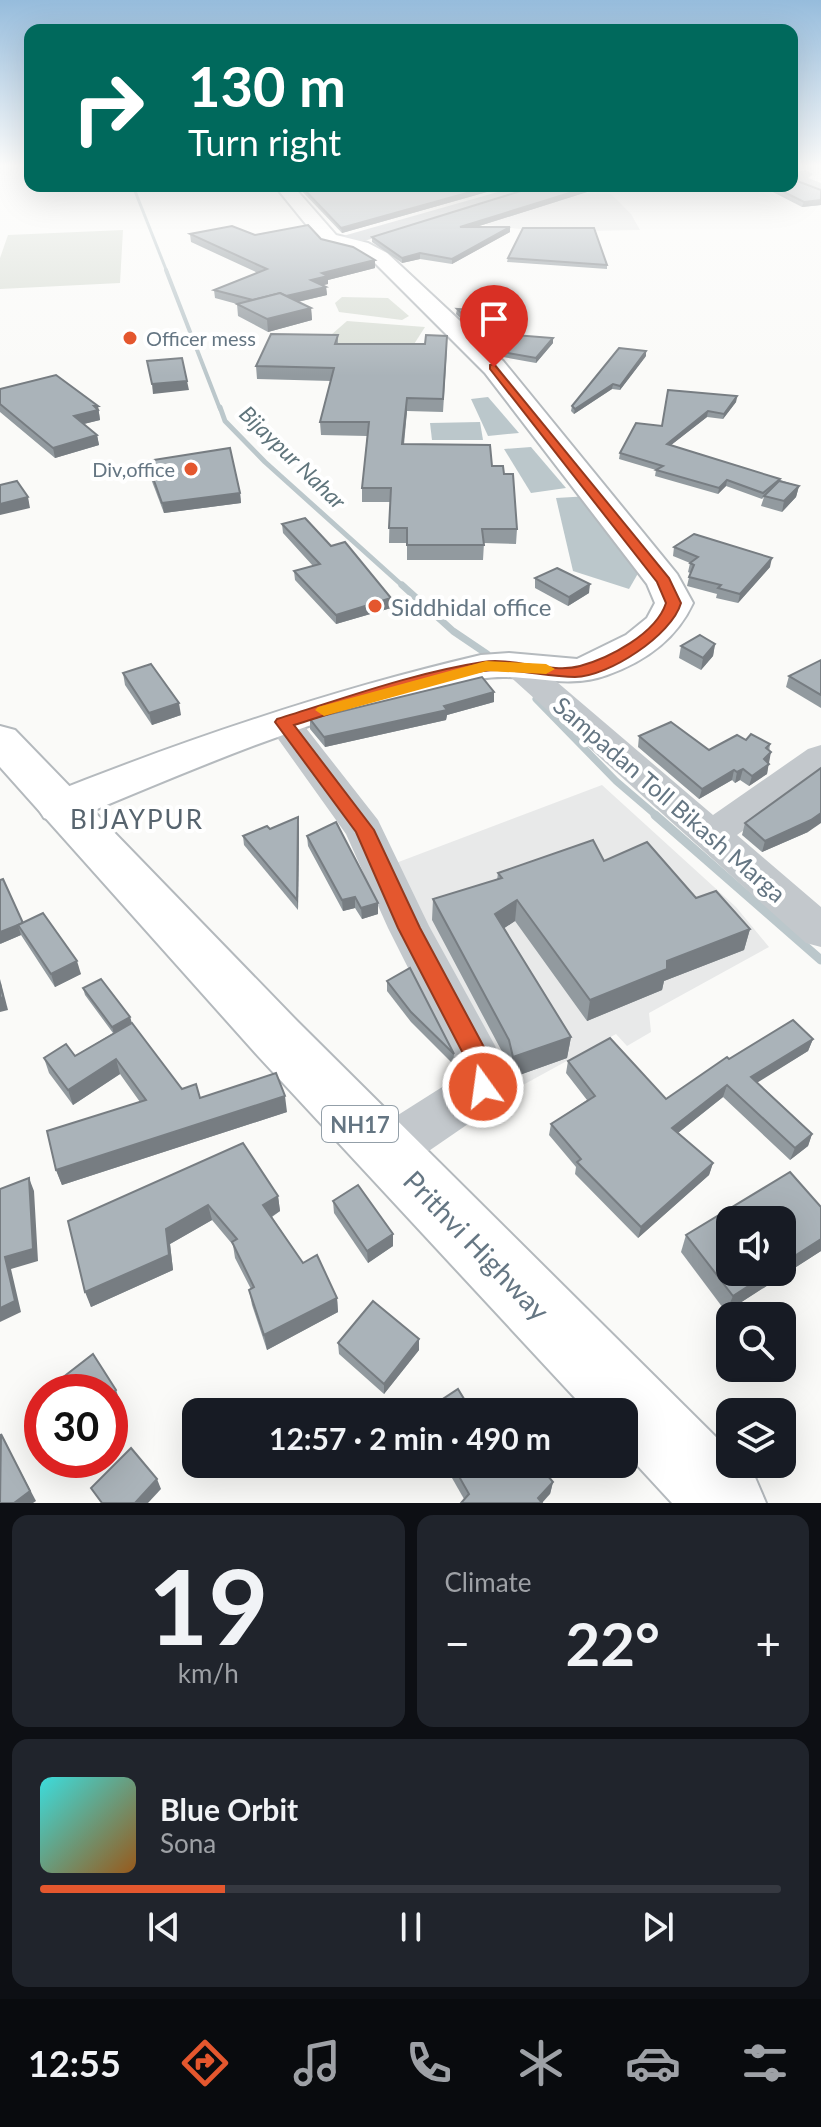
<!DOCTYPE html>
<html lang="en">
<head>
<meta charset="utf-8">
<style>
  body { margin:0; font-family:Lato,sans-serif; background:#20242c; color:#f1f3f6; height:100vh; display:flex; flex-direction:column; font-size:30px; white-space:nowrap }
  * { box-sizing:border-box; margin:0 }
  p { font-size:26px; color:#9ea1a6 }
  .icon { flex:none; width:44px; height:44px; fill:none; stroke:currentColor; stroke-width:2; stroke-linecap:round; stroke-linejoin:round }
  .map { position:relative; height:1503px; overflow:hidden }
  .details { display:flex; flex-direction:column; gap:12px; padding:12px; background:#0d0f14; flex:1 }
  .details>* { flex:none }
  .guide { position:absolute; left:24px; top:24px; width:774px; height:168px; border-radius:16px; box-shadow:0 8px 32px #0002; background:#00695c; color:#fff; overflow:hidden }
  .buttons { position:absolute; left:716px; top:1206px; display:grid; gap:16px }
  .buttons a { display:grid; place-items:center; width:80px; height:80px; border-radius:16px; background:#171b24; box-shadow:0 8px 32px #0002; font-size:40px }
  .speed { position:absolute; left:24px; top:1374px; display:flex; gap:16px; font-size:40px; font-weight:700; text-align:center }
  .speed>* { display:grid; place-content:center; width:104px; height:104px; border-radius:50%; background:#171b24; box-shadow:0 8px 32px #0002; line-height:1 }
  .speed .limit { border:12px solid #d22; background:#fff; color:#111 }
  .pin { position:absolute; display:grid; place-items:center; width:68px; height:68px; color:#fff; margin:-82px -34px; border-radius:50% 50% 50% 0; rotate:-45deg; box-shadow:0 0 8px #0007 }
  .pin .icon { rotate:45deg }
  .me { position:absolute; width:88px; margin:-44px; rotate:346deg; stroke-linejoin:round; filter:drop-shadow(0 0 6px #0008) }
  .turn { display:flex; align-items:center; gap:28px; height:168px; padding:0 32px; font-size:36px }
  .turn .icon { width:104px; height:104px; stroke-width:2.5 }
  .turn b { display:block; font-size:56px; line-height:68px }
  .big { font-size:60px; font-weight:700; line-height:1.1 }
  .details .card { flex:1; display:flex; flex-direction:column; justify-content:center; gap:12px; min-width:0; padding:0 28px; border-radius:16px; background:#20242c }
  .details .dial { align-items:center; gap:0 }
  .dial b { font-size:104px; line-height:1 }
  .song { display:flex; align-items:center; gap:24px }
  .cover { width:96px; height:96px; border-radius:12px; background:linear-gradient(135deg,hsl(180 70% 55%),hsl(30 70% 35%)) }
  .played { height:8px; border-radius:4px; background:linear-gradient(90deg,#e4572e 25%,#363941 25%) }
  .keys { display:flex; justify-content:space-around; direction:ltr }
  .heat { display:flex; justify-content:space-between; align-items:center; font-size:44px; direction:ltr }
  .details .tiles { flex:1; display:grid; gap:12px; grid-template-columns:1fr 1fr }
  .card:last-child { grid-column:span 2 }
  .trip { position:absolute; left:182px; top:1398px; width:456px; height:80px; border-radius:16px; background:#171b24; box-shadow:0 8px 32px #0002; font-weight:700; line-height:80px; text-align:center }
  .tabs { display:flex; height:128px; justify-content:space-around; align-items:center; background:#090b0e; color:#9ea1a6 }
  .tabs .icon { width:56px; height:56px }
  .tabs .on { color:#e4572e }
  .tabs b { font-size:36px; color:#f1f3f6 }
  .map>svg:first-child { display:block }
  .built { fill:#e8e9e9 }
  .green { fill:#dadfd7 }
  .water { fill:#bbc7cb }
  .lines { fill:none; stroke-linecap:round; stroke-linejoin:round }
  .stream-far4 { stroke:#bbc7cb; stroke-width:3 }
  .stream-far3 { stroke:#bbc7cb; stroke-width:4 }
  .stream-far2 { stroke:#bbc7cb; stroke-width:5 }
  .stream-far1 { stroke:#bbc7cb; stroke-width:7 }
  .stream { stroke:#bbc7cb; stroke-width:9 }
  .major-casing { stroke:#b5babe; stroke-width:4 }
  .highway-casing { stroke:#b4b9bd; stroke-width:4 }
  .minor { fill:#c3c8cc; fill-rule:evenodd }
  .major { fill:#fff; fill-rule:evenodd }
  .highway { fill:#fff; fill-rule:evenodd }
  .wall { fill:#929a9f }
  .shaded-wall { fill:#777d82 }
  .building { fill:#aab3b9; stroke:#777d82; stroke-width:2 }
  .route { fill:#e4572e; stroke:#94391e; stroke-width:2 }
  .slow { fill:#f59e0b }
  .poi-dot { fill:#e4572e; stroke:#fff; stroke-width:3 }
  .labels { text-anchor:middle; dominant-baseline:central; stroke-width:8; stroke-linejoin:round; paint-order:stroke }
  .far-poi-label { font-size:20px; fill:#657683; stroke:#fff; text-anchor:start }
  .far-water-label { font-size:22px; font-style:italic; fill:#60757c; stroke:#fff }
  .shield { fill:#fff; stroke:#939fa8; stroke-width:2 }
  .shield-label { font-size:22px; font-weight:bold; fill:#657683 }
  .poi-label { font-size:24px; fill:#657683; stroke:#fff; text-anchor:start }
  .street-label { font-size:24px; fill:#657683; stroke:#fff }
  .neighbourhood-label { font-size:26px; letter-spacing:2px; fill:#57646e; stroke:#fff }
  .near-street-label { font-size:28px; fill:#657683; stroke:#fff }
</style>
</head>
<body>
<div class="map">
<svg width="821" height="1503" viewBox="0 0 821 1503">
  <rect width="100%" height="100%" fill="#fafaf8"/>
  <g class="built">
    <polygon points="577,193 611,194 631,214 640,230 545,232 465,222"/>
    <polygon points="602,785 736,907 769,947 649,1013 651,1032 627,1046 616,1034 512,1091 450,973 388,866"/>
  </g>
  <g class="green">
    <polygon points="123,230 120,283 0,289 0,258 8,235"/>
    <polygon points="342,297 388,298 409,316 402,320 339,312 335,303"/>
    <polygon points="347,321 425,327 409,352 323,342"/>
  </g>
  <g class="water">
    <polygon points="488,397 519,433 488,436 471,399"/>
    <polygon points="480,422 483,440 432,440 430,423"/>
    <polygon points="531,447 566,488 531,493 504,449"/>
    <polygon points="590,496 640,570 629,589 573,571 556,498"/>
  </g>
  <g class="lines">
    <polyline class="stream-far4" points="133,186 167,272"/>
    <polyline class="stream-far3" points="166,270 220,409"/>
    <polyline class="stream-far2" points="220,407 225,421 265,462 404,587"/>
    <g class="stream-far1">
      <polyline points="402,585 453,631 487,654"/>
      <polyline points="536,699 616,781 658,817"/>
    </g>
    <polyline class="stream" points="655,815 821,960"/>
    <defs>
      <path id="major" d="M275,186H293L336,235L368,243L387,253L503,361L677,574L693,603C676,640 644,662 607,675C563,691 523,671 480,679C341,706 206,763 76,818L60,823L44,818L37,807L44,796C187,739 331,690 481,655L509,653L577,659L626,635L647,618L655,603L647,584L485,373L373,261L354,252L322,244Z"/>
      <polygon id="highway" points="0,726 15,730 298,1022 730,1451 730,1464 743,1464 754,1475 766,1503 672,1503 624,1451 624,1412 588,1412 258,1056 0,767"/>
    </defs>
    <use href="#major" class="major-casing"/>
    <use href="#highway" class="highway-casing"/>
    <g class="minor">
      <polygon points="806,170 813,174 808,178 821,183 821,192 792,182 792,173"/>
      <polygon points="519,186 542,186 348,246 336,246 334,242 336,238"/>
      <polygon points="518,656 530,659 713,815 808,749 821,745 821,775 737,835 821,907 821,947 806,943 506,673 502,666 506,659"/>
      <polygon points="283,711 295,714 378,820 429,926 504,1062 507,1087 500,1102 404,1168 386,1174 368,1168 360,1151 368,1134 458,1077 456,1063 388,928 346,834 266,722 271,714"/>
    </g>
    <use href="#major" class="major"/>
    <use href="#highway" class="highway"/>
  </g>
  <g class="wall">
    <polygon points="297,186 508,186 342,233"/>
    <polygon points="537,186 606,186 476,227 510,232 452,264 420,259 402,263 372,242 372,237"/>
    <polygon points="728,186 792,186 821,190 821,205 802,207 769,190 744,192"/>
    <polygon points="190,234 255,235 321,239 375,268 328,280 328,284 323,285 326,287 327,295 298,302 311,308 312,320 268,332 238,316 237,304 215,298 214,290 258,273 191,242"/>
    <polygon points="508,258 607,265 607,269 507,262"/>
    <polygon points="503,297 490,333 553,338 553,343 536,363 503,357 456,314 457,309 475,310"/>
    <polygon points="338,335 338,344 447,348 443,412 407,411 404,445 492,466 504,474 517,529 516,544 484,543 483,560 407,560 407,543 389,543 390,502 362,502 362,488 367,436 321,435 320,422 331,381 257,379 256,366"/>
    <polygon points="646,356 620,390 612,389 574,414 571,411 572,406"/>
    <polygon points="0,389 98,406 100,420 83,424 97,435 99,445 55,458 0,412"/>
    <polygon points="737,396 736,402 723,419 707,417 671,445 799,486 796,497 782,512 761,506 764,497 762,499 726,486 718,494 655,476 656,470 619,459 620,453 662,426"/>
    <polygon points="147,461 240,493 241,503 164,513 148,471"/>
    <polygon points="282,524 391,608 336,624 295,580 294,571 313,566 283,533"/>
    <polygon points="674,547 770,567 738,603 716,598 717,594 687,586 690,573 688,572 690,563 673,556"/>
    <polygon points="535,578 589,593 568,606 535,588"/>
    <polygon points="715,644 713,656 701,670 679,658 681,646"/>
    <polygon points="821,660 821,708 786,687 789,676"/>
    <polygon points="123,673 181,715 152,725 125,685"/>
    <polygon points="494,702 447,715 446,720 325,747 310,729 310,719"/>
    <polygon points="639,736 709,750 746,740 770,744 767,774 749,786 740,780 735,783 732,780 699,799 638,747"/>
    <polygon points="745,823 808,832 762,852 742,835"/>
    <polygon points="299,827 298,910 244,845 243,836 270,829"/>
    <polygon points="307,836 378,903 378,914 362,919 355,908 343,911 308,846"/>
    <polygon points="604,861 696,898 750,929 744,950 664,981 662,990 587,1021 515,921 504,928 571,1037 567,1058 511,1078 507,1061 432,920 433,899 497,880 498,873"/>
    <polygon points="23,923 81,974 55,987 21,935 0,944"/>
    <polygon points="387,981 454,1054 453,1064 411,1022 387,991"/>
    <polygon points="83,988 130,1017 131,1023 182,1089 200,1098 287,1112 62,1185 56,1170 140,1102 120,1074 73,1105 49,1073 44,1058 75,1056 113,1033 85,995"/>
    <polygon points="813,1039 808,1051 757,1082 812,1134 808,1146 790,1160 723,1097 678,1133 713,1163 709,1175 638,1238 575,1174 576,1167 549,1135 551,1124 587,1100 566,1073 568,1061 666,1099 729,1059"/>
    <polygon points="278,1196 280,1211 272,1217 303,1263 337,1298 338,1312 267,1350 252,1305 249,1290 251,1289 235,1258 233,1245 212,1220 170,1244 173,1270 91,1307 68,1221"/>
    <polygon points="333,1201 393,1234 393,1246 368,1263 334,1213"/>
    <polygon points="821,1207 821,1251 726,1312 681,1252 686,1235"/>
    <polygon points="338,1343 419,1350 384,1394 339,1354"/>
    <polygon points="444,1464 538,1464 553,1482 550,1494 464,1499"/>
  </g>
  <g class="shaded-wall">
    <polygon points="492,186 508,186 342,233 341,228"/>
    <polygon points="592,186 606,186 460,232 460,227"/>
    <polygon points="758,186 770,186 769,190 744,192 744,187"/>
    <polygon points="821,200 821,205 802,207 804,202"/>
    <polygon points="510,227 510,232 452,264 452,259"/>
    <polygon points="420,253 420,259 402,263 402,258"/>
    <polygon points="375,260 375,268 328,280 328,284 312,288 311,280 322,273"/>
    <polygon points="326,287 327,295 262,310 261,302"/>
    <polygon points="503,292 503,297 488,338 488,333"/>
    <polygon points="311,308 312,320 268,332 267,319"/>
    <polygon points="553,338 553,343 536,363 536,358"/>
    <polygon points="646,351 646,356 620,390 620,386"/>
    <polygon points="187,381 189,390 153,394 152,384"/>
    <polygon points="613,384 612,389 574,414 575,409"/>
    <polygon points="737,396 736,402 723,419 724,414"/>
    <polygon points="407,398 407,411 402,458 402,444"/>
    <polygon points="94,406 98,406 100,420 76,426 74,416"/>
    <polygon points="708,411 707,417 666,449 667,444"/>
    <polygon points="97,435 99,445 55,458 53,448"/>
    <polygon points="727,480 726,486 718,494 719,488"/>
    <polygon points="799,486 796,497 782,512 784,501"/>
    <polygon points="240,493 241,503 164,513 162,503"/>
    <polygon points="28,497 30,508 0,515 0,504"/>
    <polygon points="772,558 770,567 738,603 740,594"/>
    <polygon points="590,584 589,593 568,606 569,597"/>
    <polygon points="391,598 391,608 336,624 336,615"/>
    <polygon points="715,644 713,656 701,670 703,658"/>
    <polygon points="494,692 494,702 447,715 446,720 325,747 324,737"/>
    <polygon points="179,703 181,715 152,725 149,713"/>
    <polygon points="771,752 767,774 749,786 752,776"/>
    <polygon points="743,769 740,780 735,783 737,772"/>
    <polygon points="734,770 732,780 699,799 702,789"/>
    <polygon points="821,813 821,823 808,832 762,852 765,841"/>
    <polygon points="298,817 299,827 298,910 297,900"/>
    <polygon points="355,897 355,908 343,911 342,900"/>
    <polygon points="517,900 515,921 494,935 495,914"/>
    <polygon points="378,903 378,914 362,919 361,908"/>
    <polygon points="23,923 18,925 21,935 0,944 0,932"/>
    <polygon points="750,929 744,950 664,981 662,990 587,1021 590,1000 667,961"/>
    <polygon points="77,961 81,974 55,987 51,974"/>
    <polygon points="0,979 8,1010 0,1012"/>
    <polygon points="130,1017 132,1023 114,1034 112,1027"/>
    <polygon points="571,1037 567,1058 511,1078 513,1057"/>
    <polygon points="813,1039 808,1051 747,1089 751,1077"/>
    <polygon points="116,1059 120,1074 73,1105 68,1090"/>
    <polygon points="727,1085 723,1097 669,1140 672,1128"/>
    <polygon points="285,1096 287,1112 62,1185 56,1170"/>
    <polygon points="812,1134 808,1146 790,1160 795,1148"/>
    <polygon points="713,1163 709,1175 638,1238 641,1227"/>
    <polygon points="29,1178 34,1191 38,1261 11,1269 21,1312 0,1322 0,1308 5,1257"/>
    <polygon points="278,1196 280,1211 266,1220 263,1205"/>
    <polygon points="208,1205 212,1220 170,1244 173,1270 91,1307 85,1292 166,1229"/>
    <polygon points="393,1234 393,1246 368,1263 367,1251"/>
    <polygon points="821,1239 821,1251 726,1312 733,1296 770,1272 782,1272 782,1264"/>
    <polygon points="337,1298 338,1312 267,1350 264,1335"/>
    <polygon points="419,1339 419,1350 384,1394 384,1384"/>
    <polygon points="116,1390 120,1401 110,1409 110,1395"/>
    <polygon points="1,1434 36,1501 33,1503 14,1503"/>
    <polygon points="157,1479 161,1489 148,1503 135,1503"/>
    <polygon points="553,1482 550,1494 542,1503 538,1498"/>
  </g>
  <g class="building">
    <polygon points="792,179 821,190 821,200 804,202 772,186 792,186"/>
    <polygon points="301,186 492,186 341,228"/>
    <polygon points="537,186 592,186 460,227 510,227 452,259 420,253 402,258 372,237"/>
    <polygon points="308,225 321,239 353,247 375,260 322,273 328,276 311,280 326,287 286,296 280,293 253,300 214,290 267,269 190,234 232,226 255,235"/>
    <polygon points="523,228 594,228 607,265 508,258"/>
    <polygon points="503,292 488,333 553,338 536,358 503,352 457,309 475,310 482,295"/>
    <polygon points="280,293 311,308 267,319 237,304"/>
    <polygon points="271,334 338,335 335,344 425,344 426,335 447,336 443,399 407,398 402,444 490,445 492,466 503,466 504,474 513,474 517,529 482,529 484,545 407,545 407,528 389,528 391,488 362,488 369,422 320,422 334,368 256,366"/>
    <polygon points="619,348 646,351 620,386 613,384 575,409 572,406"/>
    <polygon points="182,358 187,381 152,384 147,361"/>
    <polygon points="56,375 98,406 94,406 98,410 74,416 97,435 53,448 0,404 0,389"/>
    <polygon points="668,390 737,396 724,414 708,411 667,444 780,479 763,493 727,480 719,488 656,470 663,466 620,453 636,423 662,426"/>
    <polygon points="230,448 240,493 162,503 147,461"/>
    <polygon points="17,481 28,497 0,504 0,485"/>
    <polygon points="779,481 799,486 784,501 764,496"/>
    <polygon points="305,518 331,546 345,542 391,598 336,615 294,571 320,564 282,524"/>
    <polygon points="694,534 772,558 740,594 718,588 721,585 689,577 694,565 690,563 698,557 674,547"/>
    <polygon points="557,568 590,584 569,597 535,578"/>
    <polygon points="700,635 715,644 703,658 681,646"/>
    <polygon points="821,660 821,695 789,676"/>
    <polygon points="151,664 179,703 149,713 123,673"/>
    <polygon points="482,677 494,692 444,706 447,710 324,737 310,719"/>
    <polygon points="671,722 709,750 737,735 746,740 751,734 770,744 766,748 771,752 764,759 769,764 752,776 743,769 737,772 734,770 702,789 639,736"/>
    <polygon points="821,768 821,813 811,820 765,841 745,823"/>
    <polygon points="298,817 297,900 243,836 267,826 270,829"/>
    <polygon points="336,822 378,903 361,908 355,897 342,900 307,836"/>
    <polygon points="593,840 604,861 647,842 696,898 716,891 750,929 667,961 667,969 590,1000 517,900 495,914 571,1037 513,1057 509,1040 433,899 502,878 498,873"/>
    <polygon points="3,879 23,923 0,932 0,880"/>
    <polygon points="43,913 77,961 51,974 18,925"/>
    <polygon points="410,968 454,1054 411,1012 387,981"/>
    <polygon points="101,979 130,1017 112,1027 83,988"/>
    <polygon points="0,984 3,997 0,998"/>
    <polygon points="793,1020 813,1039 751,1077 812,1134 795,1148 727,1085 672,1128 713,1163 641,1227 577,1162 581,1159 551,1124 595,1096 568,1061 610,1038 666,1099 727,1057 729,1059"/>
    <polygon points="132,1023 182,1089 196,1084 200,1098 276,1073 285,1096 56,1170 47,1131 146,1100 116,1059 68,1090 44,1058 66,1044 75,1056"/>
    <polygon points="243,1143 278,1196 263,1205 303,1263 317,1255 337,1298 264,1335 249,1290 254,1287 232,1242 237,1239 208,1205 166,1229 169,1255 85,1292 68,1221"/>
    <polygon points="790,1172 821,1207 821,1239 782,1264 782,1220 730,1220 730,1272 770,1272 733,1296 686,1235"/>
    <polygon points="29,1178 33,1249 5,1257 15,1301 0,1308 0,1189"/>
    <polygon points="358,1185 393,1234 367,1251 333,1201"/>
    <polygon points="373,1301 419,1339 384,1384 338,1343"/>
    <polygon points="93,1354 116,1390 110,1395 110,1392 44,1392"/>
    <polygon points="458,1389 472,1412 423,1412"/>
    <polygon points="1,1434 30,1491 14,1503 0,1503"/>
    <polygon points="131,1448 157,1479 135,1503 102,1503 91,1488"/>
    <polygon points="452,1464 538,1464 553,1482 538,1498 542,1503 461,1503 469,1494"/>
  </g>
  <linearGradient id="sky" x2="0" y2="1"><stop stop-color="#96bcdc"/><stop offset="0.44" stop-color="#fdfdfc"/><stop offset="1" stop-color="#fdfdfc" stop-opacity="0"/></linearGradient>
  <rect width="821" height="376" fill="url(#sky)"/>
  <path class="route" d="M494,364L669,578L681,603C672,635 608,677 575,677C545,677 512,667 483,671C419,682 356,706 294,725L374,830L420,928L492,1062L495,1087L491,1095L483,1098L474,1095L468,1063L398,928L356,832L275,722L277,719C345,698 413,673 483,662C512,657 552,674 580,666C609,658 656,634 666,603L657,582L490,369V365Z"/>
  <polygon class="slow" points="486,661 546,664 555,669 546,674 487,671 324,716 315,710 318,707"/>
  <g class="poi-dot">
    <circle cx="130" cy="338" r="8"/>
    <circle cx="191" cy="469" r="8"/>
    <circle cx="375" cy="606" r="8"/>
  </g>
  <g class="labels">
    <g class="far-poi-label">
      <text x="146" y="338">Officer mess</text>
      <text x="175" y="469" text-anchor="end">Div,office</text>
    </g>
    <g class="far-water-label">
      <text transform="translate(293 457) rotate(44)">Bijaypur Nahar</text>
    </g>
    <rect class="shield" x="322" y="1106" width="76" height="36" rx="6"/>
    <g class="shield-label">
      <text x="360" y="1124">NH17</text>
    </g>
    <g class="poi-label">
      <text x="391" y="606">Siddhidal office</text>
    </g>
    <g class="street-label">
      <text transform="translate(670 799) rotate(41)">Sampadan Toll Bikash Marga</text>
    </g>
    <g class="neighbourhood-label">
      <text x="137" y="819">BIJAYPUR</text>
    </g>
    <g class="near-street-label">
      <text transform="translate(477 1245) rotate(46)">Prithvi Highway</text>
    </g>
  </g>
</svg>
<div class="buttons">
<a><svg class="icon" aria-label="sound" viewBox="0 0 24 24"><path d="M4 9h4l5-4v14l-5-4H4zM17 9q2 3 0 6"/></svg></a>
<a><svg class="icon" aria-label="search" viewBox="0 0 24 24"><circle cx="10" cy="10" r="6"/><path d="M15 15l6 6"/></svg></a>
<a><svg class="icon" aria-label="layers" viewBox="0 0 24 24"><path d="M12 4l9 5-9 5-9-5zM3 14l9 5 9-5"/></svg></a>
</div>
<div class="speed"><div class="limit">30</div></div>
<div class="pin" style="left:494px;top:367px;background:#d93025"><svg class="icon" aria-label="arrive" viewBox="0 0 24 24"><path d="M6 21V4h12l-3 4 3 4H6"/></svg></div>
<svg class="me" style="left:483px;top:1087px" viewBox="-20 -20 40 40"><circle r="17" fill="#e4572e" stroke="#fff" stroke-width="3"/><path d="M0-11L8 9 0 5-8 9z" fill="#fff"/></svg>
<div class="trip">12:57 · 2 min · 490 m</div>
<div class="guide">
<div class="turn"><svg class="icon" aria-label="right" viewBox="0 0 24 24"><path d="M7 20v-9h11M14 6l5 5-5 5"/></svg><div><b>130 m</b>Turn right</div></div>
</div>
</div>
<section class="details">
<div class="tiles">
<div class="card dial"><b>19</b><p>km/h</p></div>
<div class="card"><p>Climate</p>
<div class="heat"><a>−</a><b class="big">22°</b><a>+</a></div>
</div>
<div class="card">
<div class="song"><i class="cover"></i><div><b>Blue Orbit</b><p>Sona</p></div></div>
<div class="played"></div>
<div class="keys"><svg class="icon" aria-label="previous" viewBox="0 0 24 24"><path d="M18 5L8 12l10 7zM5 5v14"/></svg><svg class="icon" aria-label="pause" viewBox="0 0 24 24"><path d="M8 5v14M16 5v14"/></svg><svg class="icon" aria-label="next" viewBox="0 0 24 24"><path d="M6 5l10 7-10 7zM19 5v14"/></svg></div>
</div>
</div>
</section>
<nav class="tabs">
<b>12:55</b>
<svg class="icon on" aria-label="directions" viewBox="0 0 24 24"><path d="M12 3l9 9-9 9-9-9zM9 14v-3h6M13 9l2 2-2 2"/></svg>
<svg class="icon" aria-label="music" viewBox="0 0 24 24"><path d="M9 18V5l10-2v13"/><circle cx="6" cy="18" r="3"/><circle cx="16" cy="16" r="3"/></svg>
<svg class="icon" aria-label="phone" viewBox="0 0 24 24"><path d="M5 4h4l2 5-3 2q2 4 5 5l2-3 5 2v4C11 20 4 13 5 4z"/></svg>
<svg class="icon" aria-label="climate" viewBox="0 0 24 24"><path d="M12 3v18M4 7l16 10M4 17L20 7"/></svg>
<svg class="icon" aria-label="car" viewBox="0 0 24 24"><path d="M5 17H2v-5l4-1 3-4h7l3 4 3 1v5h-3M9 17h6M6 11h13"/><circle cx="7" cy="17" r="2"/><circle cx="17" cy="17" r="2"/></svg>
<svg class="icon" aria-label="filters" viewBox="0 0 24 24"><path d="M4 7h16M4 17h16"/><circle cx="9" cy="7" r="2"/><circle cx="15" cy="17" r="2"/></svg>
</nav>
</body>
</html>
